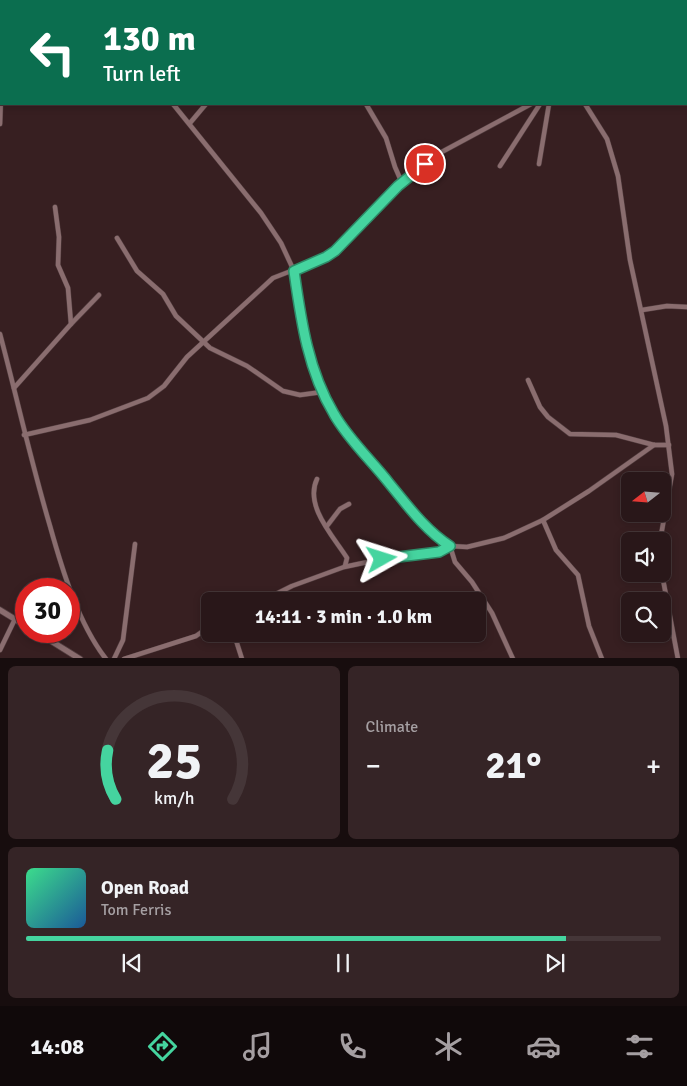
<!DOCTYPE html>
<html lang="en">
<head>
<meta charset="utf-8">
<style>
  body { margin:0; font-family:Signika,sans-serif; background:#352426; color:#f1f3f6; height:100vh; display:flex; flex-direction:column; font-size:19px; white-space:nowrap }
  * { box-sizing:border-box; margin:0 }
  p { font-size:16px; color:#a59fa2 }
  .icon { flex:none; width:28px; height:28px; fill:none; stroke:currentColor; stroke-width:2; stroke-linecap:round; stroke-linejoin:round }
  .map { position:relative; height:658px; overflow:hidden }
  .side { display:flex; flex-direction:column; gap:8px; padding:8px; background:#170d0e; flex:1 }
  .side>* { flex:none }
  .top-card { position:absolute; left:0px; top:0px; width:688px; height:105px; box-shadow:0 2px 8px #0003,0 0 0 1px #453638; background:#0b6e4f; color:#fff; overflow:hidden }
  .needle { width:32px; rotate:253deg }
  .buttons { position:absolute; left:621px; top:472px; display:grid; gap:10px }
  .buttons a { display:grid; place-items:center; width:50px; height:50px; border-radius:8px; background:#291719; box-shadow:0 2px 8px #0003,0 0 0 1px #453638; font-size:25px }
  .speed { position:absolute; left:15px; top:578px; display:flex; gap:10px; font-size:25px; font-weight:700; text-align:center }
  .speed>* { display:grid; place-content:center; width:65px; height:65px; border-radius:50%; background:#291719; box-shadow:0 2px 8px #0003,0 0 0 1px #453638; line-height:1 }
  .speed .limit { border:8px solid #d22; background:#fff; color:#111 }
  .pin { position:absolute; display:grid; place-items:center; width:42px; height:42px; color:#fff; margin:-21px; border:2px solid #fff; border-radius:50%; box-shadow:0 1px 5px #0007 }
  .me { position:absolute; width:55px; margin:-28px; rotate:84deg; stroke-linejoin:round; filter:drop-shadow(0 0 4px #0008) }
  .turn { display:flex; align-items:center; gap:18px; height:105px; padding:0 20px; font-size:22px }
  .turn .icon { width:65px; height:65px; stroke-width:2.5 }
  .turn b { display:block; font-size:35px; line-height:42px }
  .big { font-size:38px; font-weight:700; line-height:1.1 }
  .side .widget { flex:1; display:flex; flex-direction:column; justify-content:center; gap:8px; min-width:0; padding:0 18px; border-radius:8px; background:#352426 }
  .side .dial { align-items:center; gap:0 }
  .dial svg { height:130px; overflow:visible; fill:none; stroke:#453638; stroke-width:7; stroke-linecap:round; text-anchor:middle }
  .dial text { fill:#f1f3f6; stroke:none }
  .song { display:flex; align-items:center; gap:15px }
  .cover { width:60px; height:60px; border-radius:8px; background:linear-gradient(135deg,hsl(150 70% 55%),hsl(210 70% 35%)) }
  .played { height:5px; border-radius:2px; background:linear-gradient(90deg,#45d49f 85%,#453638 85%) }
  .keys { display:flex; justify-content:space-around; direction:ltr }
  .heat { display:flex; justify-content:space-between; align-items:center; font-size:28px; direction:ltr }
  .side .tiles { flex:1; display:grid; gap:8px; grid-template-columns:1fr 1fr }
  .widget:last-child { grid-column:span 2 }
  .trip { position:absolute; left:201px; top:592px; width:285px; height:50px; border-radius:8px; background:#291719; box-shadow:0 2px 8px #0003,0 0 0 1px #453638; font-weight:700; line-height:50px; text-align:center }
  .tab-bar { display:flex; height:80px; justify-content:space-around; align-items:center; background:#10090a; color:#a59fa2 }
  .tab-bar .icon { width:35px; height:35px }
  .tab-bar .selected { color:#45d49f }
  .tab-bar b { font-size:22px; color:#f1f3f6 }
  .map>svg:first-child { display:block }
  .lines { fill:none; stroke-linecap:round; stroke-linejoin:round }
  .street-casing { stroke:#513c3e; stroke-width:5.5 }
  .secondary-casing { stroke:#513c3e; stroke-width:7 }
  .street { stroke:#8a6d6f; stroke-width:4.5 }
  .secondary { stroke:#8a6d6f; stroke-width:5.5 }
  .route-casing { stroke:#2d8a67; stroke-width:12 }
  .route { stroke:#45d49f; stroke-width:9 }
</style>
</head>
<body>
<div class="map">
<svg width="687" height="659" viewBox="0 0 687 659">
  <rect width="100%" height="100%" fill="#371f21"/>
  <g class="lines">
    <defs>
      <g id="street">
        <polyline points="12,0 13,1"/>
        <polyline points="80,0 82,1"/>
        <polyline points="298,0 299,1"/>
        <polyline points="267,1 268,0"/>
        <polyline points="474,1 475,0"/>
        <polyline points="173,104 261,213 281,243 294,271 300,311 314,369 334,415 400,497 438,538 450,546 455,562 472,582 492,613 513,659"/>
        <polyline points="366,104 386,138 395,167 402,183"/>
        <polyline points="585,104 607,139 618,176 630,260 666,426 672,474 660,541"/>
        <polyline points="190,123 206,104"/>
        <polyline points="0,124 1,97"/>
        <polyline points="539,164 549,104"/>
        <polyline points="500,166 540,104"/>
        <polyline points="117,238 137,271 163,294 176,316 210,348 247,366 283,391 300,395 322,392"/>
        <polyline points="642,310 667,306 687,307"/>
        <polyline points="71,324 99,295"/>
        <path d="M0,334C17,398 31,462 50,526C62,569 78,623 106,659"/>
        <polyline points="528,380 540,407 548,417 570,434 616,435 654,445 669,445"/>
        <polyline points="14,388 71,324 68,288 58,265 59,237 55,207"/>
        <polyline points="24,435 90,420 148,398 164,386 187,357 273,278 327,257 350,237 398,186 438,154 531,104"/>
        <path d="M317,479C304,506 334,537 347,558L345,566"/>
        <polyline points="543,520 556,550 578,575 589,626 602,659"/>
        <polyline points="327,526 340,509 349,504"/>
        <polyline points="662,574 678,659"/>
        <polyline points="262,601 292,586 344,567 382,559 439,552 450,546 467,547 504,538 543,520 589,491 654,445"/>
        <polyline points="234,634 242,659"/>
        <polyline points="0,650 15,619"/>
        <polyline points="114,659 123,640 135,544"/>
        <polyline points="124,659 196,636 210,626"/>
      </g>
      <g id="secondary">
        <polyline points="468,0 469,1"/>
        <polyline points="686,102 687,102"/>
        <polyline points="0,610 26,626"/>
        <polyline points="35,631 80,659"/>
      </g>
    </defs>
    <use href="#street" class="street-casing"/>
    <use href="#secondary" class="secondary-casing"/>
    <use href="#street" class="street"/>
    <use href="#secondary" class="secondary"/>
  </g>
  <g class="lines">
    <defs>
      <path id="route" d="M382,559L439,552L450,546C426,531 407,505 389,483C371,460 348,439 334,414C308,371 301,320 294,271L326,257L335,251L398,186L425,164"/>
    </defs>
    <use href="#route" class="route-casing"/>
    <use href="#route" class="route"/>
  </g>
</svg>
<div class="buttons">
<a><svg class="needle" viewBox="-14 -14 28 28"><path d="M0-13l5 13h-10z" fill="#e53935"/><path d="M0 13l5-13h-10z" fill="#a59fa2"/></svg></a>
<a><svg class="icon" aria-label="sound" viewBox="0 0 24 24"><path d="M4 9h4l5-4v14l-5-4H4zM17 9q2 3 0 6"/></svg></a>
<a><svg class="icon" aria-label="search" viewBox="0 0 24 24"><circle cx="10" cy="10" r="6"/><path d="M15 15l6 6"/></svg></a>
</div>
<div class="speed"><div class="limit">30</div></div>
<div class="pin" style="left:425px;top:164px;background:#d93025"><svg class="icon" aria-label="arrive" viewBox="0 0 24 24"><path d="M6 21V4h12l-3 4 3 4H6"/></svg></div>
<svg class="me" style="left:382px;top:559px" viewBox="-20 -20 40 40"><path d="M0-17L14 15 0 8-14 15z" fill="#45d49f" stroke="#fff" stroke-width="4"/></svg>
<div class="trip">14:11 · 3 min · 1.0 km</div>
<div class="top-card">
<div class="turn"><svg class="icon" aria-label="left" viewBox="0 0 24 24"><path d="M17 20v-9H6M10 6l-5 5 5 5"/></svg><div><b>130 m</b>Turn left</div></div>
</div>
</div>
<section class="side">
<div class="tiles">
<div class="widget dial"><svg viewBox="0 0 100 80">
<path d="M14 69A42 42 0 1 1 86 69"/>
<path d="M14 69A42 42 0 0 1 9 39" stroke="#45d49f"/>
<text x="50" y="56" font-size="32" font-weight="700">25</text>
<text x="50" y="72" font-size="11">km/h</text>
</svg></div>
<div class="widget"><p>Climate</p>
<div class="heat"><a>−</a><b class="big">21°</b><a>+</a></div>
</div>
<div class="widget">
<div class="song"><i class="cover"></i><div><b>Open Road</b><p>Tom Ferris</p></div></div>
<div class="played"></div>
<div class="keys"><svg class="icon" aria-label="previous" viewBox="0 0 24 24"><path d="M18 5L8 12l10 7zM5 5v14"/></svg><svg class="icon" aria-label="pause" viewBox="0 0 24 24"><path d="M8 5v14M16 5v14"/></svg><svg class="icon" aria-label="next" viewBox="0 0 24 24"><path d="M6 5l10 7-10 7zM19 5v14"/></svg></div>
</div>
</div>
</section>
<nav class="tab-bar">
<b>14:08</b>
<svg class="icon selected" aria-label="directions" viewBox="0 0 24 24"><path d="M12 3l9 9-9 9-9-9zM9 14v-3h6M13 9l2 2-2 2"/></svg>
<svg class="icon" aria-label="music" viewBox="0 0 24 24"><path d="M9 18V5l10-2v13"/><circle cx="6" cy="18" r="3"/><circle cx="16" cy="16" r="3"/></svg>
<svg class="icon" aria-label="phone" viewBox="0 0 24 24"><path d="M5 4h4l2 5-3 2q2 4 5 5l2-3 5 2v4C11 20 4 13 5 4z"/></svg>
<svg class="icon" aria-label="climate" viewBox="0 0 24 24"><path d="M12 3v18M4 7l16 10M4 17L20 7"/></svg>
<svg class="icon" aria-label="car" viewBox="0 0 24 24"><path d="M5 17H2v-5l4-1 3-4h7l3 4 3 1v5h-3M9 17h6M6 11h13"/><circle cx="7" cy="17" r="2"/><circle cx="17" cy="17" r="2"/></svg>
<svg class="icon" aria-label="filters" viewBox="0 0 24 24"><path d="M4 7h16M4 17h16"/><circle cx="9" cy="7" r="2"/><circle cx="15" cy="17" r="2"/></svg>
</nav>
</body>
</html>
